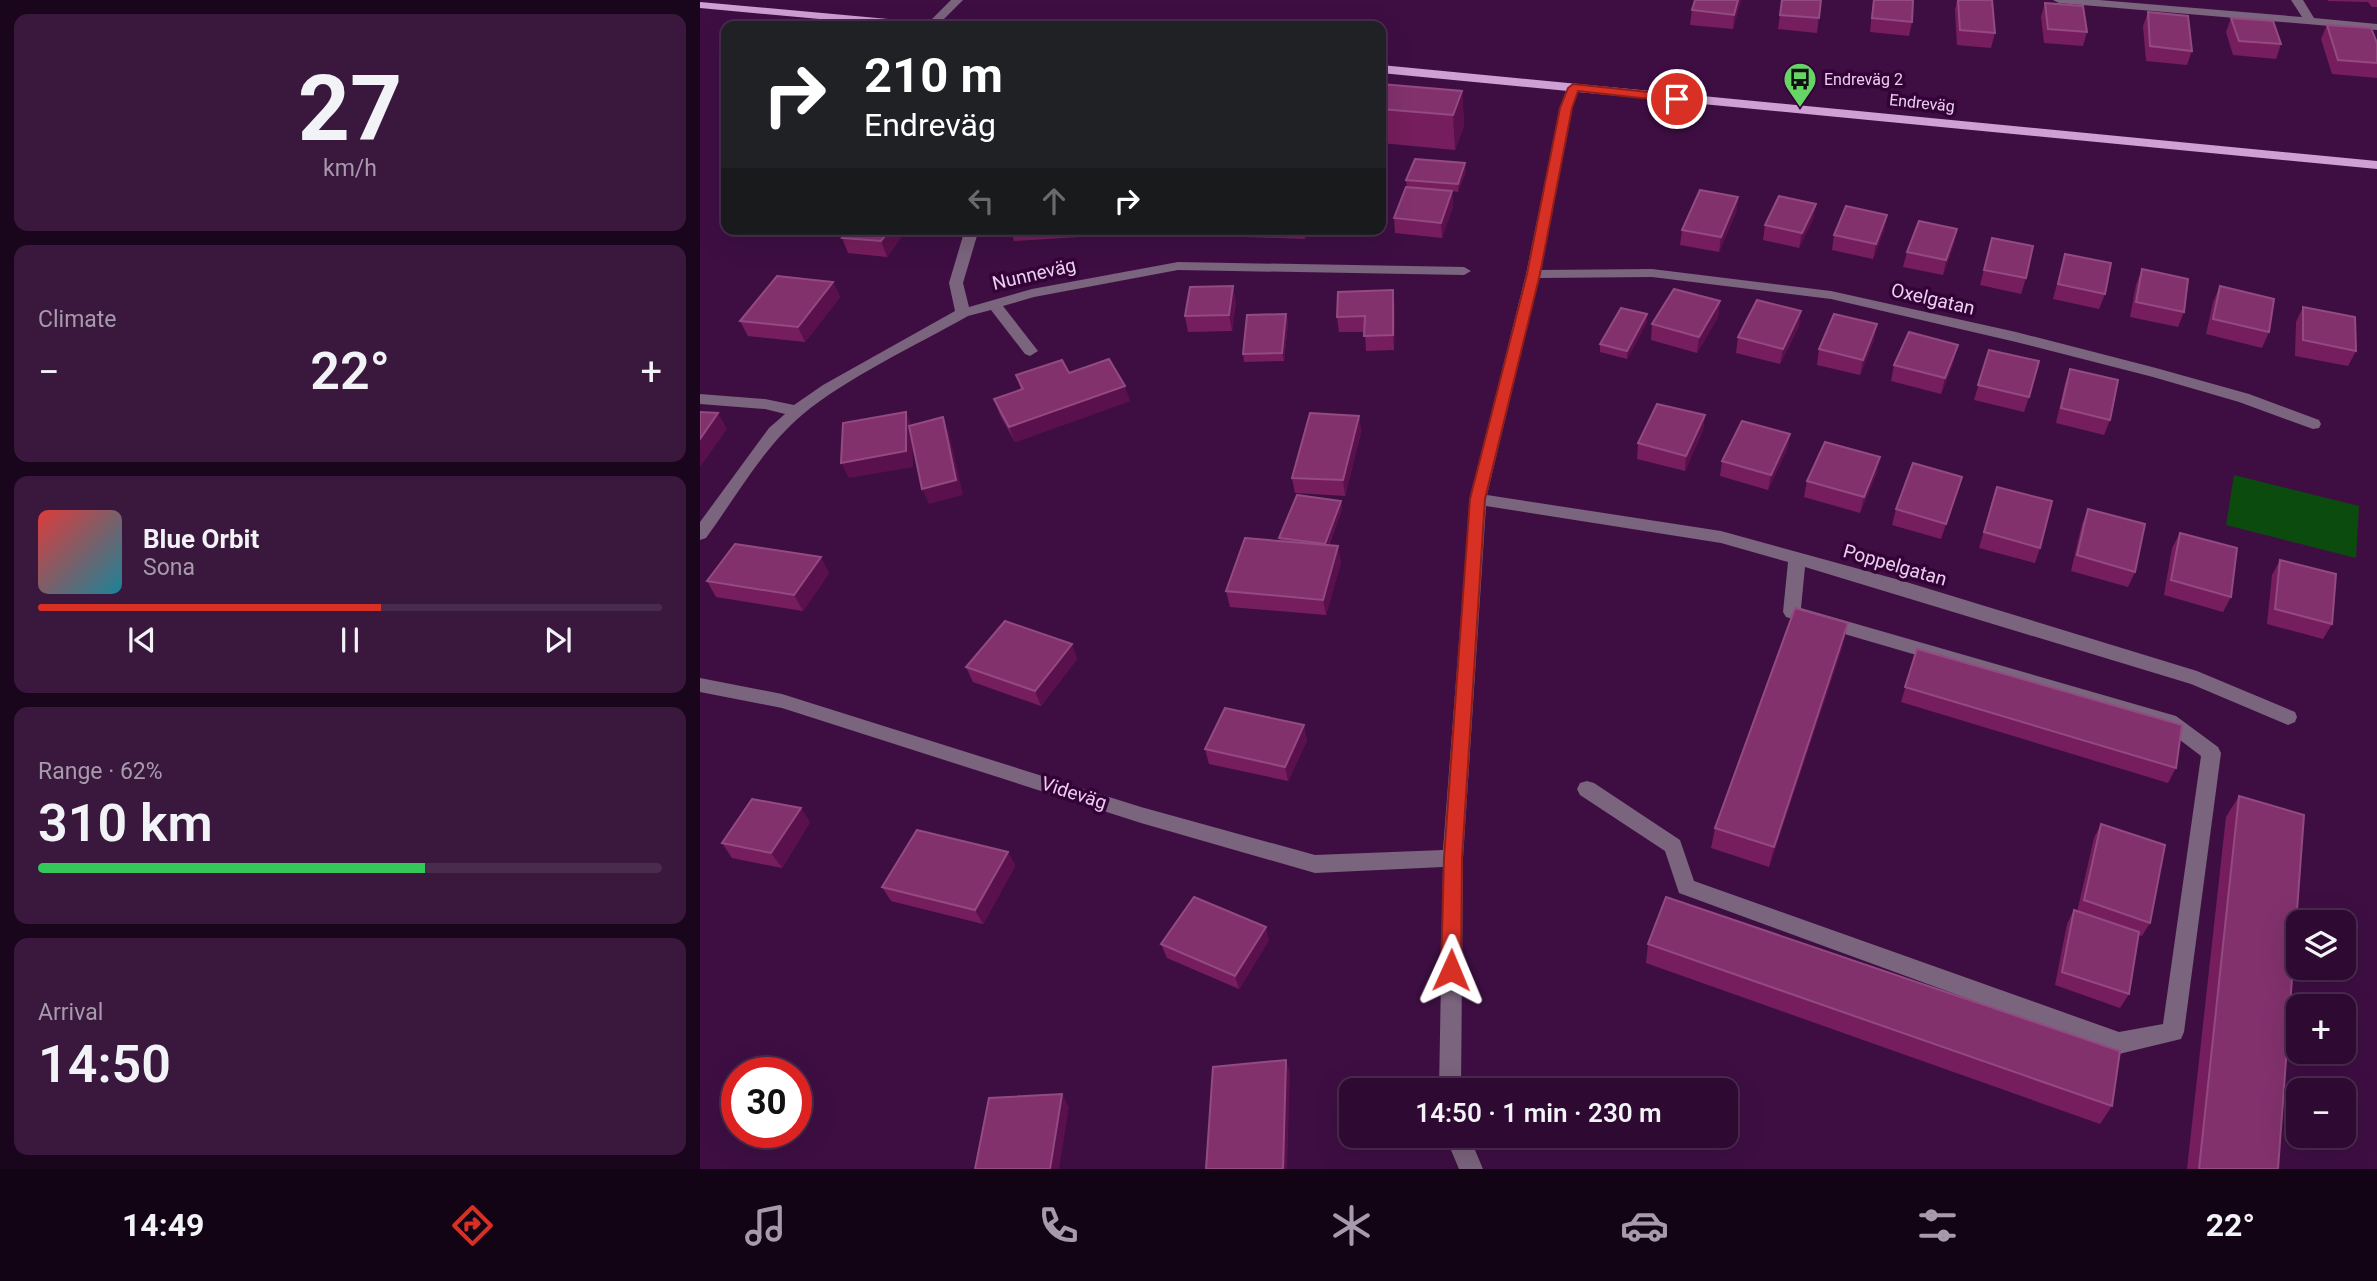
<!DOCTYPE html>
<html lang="en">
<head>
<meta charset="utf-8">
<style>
  body { margin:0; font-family:Roboto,sans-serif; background:#3a183e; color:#f1f3f6; height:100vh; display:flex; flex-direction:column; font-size:26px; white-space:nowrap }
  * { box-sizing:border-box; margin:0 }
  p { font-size:23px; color:#a79aac }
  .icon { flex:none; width:38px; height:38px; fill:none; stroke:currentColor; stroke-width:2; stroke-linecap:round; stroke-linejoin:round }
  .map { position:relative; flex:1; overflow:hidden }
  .panel { display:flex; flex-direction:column; gap:14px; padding:14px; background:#19061c; width:700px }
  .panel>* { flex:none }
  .hud { position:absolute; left:21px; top:21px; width:665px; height:214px; border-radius:14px; box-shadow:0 7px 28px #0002,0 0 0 2px #492b4d; background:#202124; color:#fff; overflow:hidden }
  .controls { position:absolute; left:1586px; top:910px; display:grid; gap:14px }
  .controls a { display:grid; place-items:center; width:70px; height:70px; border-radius:14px; background:#2e0a32; box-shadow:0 7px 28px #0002,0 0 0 2px #492b4d; font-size:35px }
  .speed { position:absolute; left:21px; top:1057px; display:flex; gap:14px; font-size:35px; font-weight:700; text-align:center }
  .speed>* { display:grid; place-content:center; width:91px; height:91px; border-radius:50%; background:#2e0a32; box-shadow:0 7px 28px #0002,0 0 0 2px #492b4d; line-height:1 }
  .speed .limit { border:10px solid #d22; background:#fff; color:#111 }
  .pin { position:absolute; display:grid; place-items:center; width:60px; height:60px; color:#fff; margin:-30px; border:4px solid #fff; border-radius:50%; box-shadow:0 2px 7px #0007 }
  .me { position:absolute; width:77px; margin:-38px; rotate:1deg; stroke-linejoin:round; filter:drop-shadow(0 0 5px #0008) }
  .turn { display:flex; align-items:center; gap:24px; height:147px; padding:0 28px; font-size:32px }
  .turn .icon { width:91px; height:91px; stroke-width:2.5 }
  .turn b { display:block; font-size:49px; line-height:60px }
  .lanes { display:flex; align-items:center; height:66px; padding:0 28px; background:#0003; justify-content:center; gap:35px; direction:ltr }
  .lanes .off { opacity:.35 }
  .big { font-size:52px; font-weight:600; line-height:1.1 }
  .panel .tile { flex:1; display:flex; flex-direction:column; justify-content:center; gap:10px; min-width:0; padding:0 24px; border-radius:14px; background:#3a183e }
  .panel .dial { align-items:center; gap:0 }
  .dial b { font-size:91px; line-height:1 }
  .song { display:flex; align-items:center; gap:21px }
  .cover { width:84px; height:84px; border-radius:10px; background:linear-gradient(135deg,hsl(0 70% 55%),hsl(190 70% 35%)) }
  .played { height:7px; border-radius:4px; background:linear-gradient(90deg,#d93025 55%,#492b4d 55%) }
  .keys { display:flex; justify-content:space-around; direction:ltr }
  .heat { display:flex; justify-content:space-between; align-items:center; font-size:38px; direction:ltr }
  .charge { height:10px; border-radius:5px; background:linear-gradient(90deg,#34c759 62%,#492b4d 0) }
  .trip { position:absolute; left:639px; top:1078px; width:399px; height:70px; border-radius:14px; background:#2e0a32; box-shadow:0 7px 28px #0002,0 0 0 2px #492b4d; font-weight:600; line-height:70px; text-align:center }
  .tabs { display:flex; height:112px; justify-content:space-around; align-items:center; background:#120414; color:#a79aac }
  .tabs .icon { width:49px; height:49px }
  .tabs .active { color:#d93025 }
  .tabs b { font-size:32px; color:#f1f3f6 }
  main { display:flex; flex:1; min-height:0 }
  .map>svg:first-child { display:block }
  .green { fill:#0b4b0e }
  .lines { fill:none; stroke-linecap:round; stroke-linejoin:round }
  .minor { fill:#7b647d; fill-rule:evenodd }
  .major { fill:#cfa0d3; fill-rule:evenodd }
  .wall { fill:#761e5d }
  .shaded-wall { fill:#5a104c }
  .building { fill:#82316d; stroke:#934a81; stroke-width:2 }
  .route { fill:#d93025; stroke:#8d1f18; stroke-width:2 }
  .labels { text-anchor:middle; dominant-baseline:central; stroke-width:7; stroke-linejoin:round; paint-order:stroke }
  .far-poi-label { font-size:16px; fill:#ebcfee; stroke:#330338; text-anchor:start }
  .far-street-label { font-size:16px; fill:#ebcfee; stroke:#330338 }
  .street-label { font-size:19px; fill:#ebcfee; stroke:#330338 }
</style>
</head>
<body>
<main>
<section class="panel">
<div class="tile dial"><b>27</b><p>km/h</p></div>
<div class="tile"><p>Climate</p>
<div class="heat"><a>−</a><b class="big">22°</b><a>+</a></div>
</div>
<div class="tile">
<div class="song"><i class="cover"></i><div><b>Blue Orbit</b><p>Sona</p></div></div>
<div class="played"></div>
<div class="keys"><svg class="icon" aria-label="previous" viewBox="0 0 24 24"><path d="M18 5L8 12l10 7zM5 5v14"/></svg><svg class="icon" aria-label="pause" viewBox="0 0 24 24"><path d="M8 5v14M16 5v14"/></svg><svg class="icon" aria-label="next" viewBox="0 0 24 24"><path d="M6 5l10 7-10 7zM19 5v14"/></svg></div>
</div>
<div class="tile"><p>Range · 62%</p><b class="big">310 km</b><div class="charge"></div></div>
<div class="tile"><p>Arrival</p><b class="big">14:50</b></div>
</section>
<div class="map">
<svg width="1677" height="1169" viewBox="0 0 1677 1169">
  <rect width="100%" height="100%" fill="#3e0e43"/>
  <polygon class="green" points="1534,475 1659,506 1656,558 1526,525"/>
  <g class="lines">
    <g class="minor">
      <polygon points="251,0 263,0 237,26 225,26"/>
      <polygon points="1353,0 1399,0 1602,17 1591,0 1603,0 1614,18 1677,24 1677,30 1359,3"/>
      <polygon points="873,84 879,88 872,108 841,270 952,269 1131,291 1316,332 1456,368 1549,394 1619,420 1621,424 1619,428 1613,429 1539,402 1453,377 1316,342 1131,299 952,277 839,278 787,495 1021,531 1203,581 1497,671 1595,712 1597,717 1595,722 1588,725 1491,684 1105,567 1101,608 1476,716 1518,747 1521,753 1484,1032 1481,1039 1419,1054 979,893 965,851 880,795 877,789 880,783 887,781 894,783 980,840 994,881 1419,1032 1463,1024 1501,756 1463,727 1086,617 1083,612 1088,562 1021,543 786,506 763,858 761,1090 739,1090 743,867 615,873 441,823 82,708 0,692 0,678 82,694 441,807 615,855 743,850 770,499 826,274 860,108 867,88"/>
      <path d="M265,229H279L263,283L269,307L332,289L478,262L764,267L771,271L764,275L478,270L334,297L303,306L338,351L330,356L325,354L291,310L268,316C217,345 146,378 102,415C63,448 36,497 6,538L0,540V522L69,428L85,414L65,409L0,404V394L65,399L94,405L123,385L255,311L249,283Z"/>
      <polygon points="745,1136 769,1136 783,1169 759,1169"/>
    </g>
    <g class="major">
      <polygon points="0,2 232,23 238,26 196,26 0,8"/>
      <polygon points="681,65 1677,161 1677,169 681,73"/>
    </g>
  </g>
  <g class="wall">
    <polygon points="1041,0 1033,29 990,25 992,10"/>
    <polygon points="1082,0 1121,0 1117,33 1078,29"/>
    <polygon points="1173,0 1213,0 1212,22 1209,36 1170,32"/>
    <polygon points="1257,0 1292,0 1295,33 1291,48 1257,45 1255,10"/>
    <polygon points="1628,0 1677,0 1677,7 1672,7 1668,2 1628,1"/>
    <polygon points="1345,3 1387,32 1383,46 1344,43 1341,17"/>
    <polygon points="1448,12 1492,51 1487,65 1446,61 1443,26"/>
    <polygon points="1531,18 1581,44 1576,59 1533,55 1526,32"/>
    <polygon points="1627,25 1677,43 1677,78 1632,74 1621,39"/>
    <polygon points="681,84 762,91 764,126 755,150 681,143"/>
    <polygon points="766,171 758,192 752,191 753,206 742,238 695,233 694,218 707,187 706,180"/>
    <polygon points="1038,197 1036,212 1019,252 980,245 982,230"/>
    <polygon points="1116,204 1113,219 1099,248 1063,240 1065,225"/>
    <polygon points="1187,215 1184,230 1173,259 1132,250 1134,235"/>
    <polygon points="149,229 207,229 187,257 148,253 142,238"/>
    <polygon points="311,229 381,229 380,237 314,241"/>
    <polygon points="542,229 607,229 605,239 543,237"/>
    <polygon points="1257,229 1254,244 1243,275 1203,267 1207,252"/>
    <polygon points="1292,238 1326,278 1321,294 1280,285"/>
    <polygon points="1365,254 1405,294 1399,309 1353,299"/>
    <polygon points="1442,269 1484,312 1478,327 1430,317 1436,285"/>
    <polygon points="133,282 140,297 105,342 48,336 40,321"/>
    <polygon points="1520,286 1569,332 1562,348 1506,334 1513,302"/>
    <polygon points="1020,301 1018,317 997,353 951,340 952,324"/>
    <polygon points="536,302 532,331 488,332 485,316"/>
    <polygon points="695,305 694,350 666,351 665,332 639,332 637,317"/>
    <polygon points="1603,307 1656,351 1648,366 1595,356 1596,322"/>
    <polygon points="586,314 588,322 584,361 544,362 543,354"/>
    <polygon points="947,314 947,322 927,359 900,352 900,344"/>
    <polygon points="1099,326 1080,364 1036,353 1038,337"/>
    <polygon points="1174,340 1160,375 1117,365 1119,349"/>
    <polygon points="1289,350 1329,397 1324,412 1274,400"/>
    <polygon points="1254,361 1241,394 1191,381 1194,365"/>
    <polygon points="1370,369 1410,420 1404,435 1356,423 1365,384"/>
    <polygon points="369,373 430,401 315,442 300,415 294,399 321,390 316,375"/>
    <polygon points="1005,415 1003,430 985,471 937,459 938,443"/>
    <polygon points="659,416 661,432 645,496 595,493 592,478"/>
    <polygon points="1090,434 1087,449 1068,490 1020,476 1022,461"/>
    <polygon points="1177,472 1160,513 1104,497 1107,481"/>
    <polygon points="1262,477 1241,539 1192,525 1196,509"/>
    <polygon points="641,501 642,509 629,545 641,562 626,615 530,607 526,591 580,541 579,538"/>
    <polygon points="1292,502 1340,548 1335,563 1279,548"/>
    <polygon points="1388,509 1435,572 1428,587 1371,571 1382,524"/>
    <polygon points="1480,533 1531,597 1523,612 1464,595 1472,548"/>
    <polygon points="1580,560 1632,624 1623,639 1567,624 1572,575"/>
    <polygon points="129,573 103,611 16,597 7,581"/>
    <polygon points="1143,645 1069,867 1011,848 1015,828"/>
    <polygon points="1217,649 1476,768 1468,783 1201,702"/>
    <polygon points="377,659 341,706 273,682 266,667"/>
    <polygon points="607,740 588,781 509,764 505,749"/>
    <polygon points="1539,796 1578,1169 1487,1169 1526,817"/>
    <polygon points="110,822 82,868 32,858 22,843"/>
    <polygon points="1401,824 1450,923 1442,936 1438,935 1429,994 1420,1008 1355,985 1367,924 1374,910 1377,912 1394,838"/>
    <polygon points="308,852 315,866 283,924 191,901 182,887"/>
    <polygon points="569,940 539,989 467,958 461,944"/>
    <polygon points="948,944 1412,1106 1400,1124 946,963"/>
  </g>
  <g class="shaded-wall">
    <polygon points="1038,0 1041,0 1033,29 1034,15"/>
    <polygon points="762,91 764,126 755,150 753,115"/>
    <polygon points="765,163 766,171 758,192 758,184"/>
    <polygon points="752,191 753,206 742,238 741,223"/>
    <polygon points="1038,197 1036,212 1019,252 1021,237"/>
    <polygon points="1116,204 1113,219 1099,248 1102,233"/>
    <polygon points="1187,215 1184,230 1173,259 1176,244"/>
    <polygon points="190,229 207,229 187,257 181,241"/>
    <polygon points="603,229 607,229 605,239"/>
    <polygon points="1257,229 1254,244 1243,275 1246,260"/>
    <polygon points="133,282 140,297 105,342 98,327"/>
    <polygon points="533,286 536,302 532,331 529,315"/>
    <polygon points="693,290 695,305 694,350 693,335"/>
    <polygon points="1020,301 1018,317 997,353 999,337"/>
    <polygon points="1101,311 1099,326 1080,364 1083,349"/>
    <polygon points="586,314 588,322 584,361 582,353"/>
    <polygon points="947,314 947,322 927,359 927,351"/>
    <polygon points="1177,324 1174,340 1160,375 1163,360"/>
    <polygon points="1258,345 1254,361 1241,394 1245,378"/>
    <polygon points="425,386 430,401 315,442 309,427"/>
    <polygon points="206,412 212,427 213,467 149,478 141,463"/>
    <polygon points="18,413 27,429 0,467 0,439"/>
    <polygon points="1005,415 1003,430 985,471 986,456"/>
    <polygon points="659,416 661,432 645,496 643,480"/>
    <polygon points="243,417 249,433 263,495 229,504 222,489"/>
    <polygon points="1090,434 1087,449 1068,490 1071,475"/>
    <polygon points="1180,457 1177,472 1160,513 1164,497"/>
    <polygon points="641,501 642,509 626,551 625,544"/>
    <polygon points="638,546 641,562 626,615 623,600"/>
    <polygon points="121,557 129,573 103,611 94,595"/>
    <polygon points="1148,623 1143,645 1069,867 1074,847"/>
    <polygon points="372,644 377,659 341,706 335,691"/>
    <polygon points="604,725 607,740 588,781 585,767"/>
    <polygon points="101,808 110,822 82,868 71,853"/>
    <polygon points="308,852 315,866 283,924 275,910"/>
    <polygon points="566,927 569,940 539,989 535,976"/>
    <polygon points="586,1060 590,1073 587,1169 583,1169"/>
    <polygon points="362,1094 369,1107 359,1169 350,1169"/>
  </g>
  <g class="building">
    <polygon points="995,0 1038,0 1034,15 992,10"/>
    <polygon points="1082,0 1121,0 1119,18 1080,15"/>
    <polygon points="1174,0 1213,0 1212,22 1172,18"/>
    <polygon points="1258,0 1292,0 1295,33 1260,30"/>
    <polygon points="1345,3 1383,6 1387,32 1348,29"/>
    <polygon points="1448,12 1488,16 1492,51 1450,46"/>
    <polygon points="1531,18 1573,21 1581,44 1539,41"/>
    <polygon points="1627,25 1671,28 1677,43 1677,63 1638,60"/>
    <polygon points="681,84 762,91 753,115 681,109"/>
    <polygon points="715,159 765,163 758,184 706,180"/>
    <polygon points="706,187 752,191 741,223 694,218"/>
    <polygon points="1000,190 1038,197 1021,237 982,230"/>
    <polygon points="1079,196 1116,204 1102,233 1065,225"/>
    <polygon points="1146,206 1187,215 1176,244 1134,235"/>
    <polygon points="1219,221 1257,229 1246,260 1207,252"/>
    <polygon points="149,229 190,229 181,241 142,238"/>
    <polygon points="1292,238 1333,246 1326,278 1284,270"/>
    <polygon points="1365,254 1411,263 1405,294 1358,284"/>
    <polygon points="1442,269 1488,279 1484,312 1436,302"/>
    <polygon points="77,276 133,282 98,327 40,321"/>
    <polygon points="533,286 529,315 485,316 490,287"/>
    <polygon points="1520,286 1574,299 1569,332 1513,319"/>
    <polygon points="974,289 1020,301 999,337 952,324"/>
    <polygon points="693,290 693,335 664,336 665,316 637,317 638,292"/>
    <polygon points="1057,300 1101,311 1083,349 1038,337"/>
    <polygon points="1603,307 1655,317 1656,351 1603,340"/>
    <polygon points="921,308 947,314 927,351 900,344"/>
    <polygon points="586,314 582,353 543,354 547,315"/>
    <polygon points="1134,314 1177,324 1163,360 1119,349"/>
    <polygon points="1209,332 1258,345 1245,378 1194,365"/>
    <polygon points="1289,350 1339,361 1329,397 1278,385"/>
    <polygon points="409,359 425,386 309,427 294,399 323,389 316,375 362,360 369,373"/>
    <polygon points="1370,369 1418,380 1410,420 1361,408"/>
    <polygon points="957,404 1005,415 986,456 938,443"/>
    <polygon points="0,412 18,413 0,439"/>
    <polygon points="206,412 206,451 141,463 143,423"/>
    <polygon points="610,413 659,416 643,480 592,478"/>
    <polygon points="243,417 256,480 222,489 209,426"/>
    <polygon points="1042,421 1090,434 1071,475 1022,461"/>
    <polygon points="1125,442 1180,457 1164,497 1107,481"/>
    <polygon points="1213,463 1262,477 1246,524 1196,509"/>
    <polygon points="1297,487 1352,501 1340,548 1284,532"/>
    <polygon points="597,495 641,501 625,544 579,538"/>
    <polygon points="1388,509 1445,524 1435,572 1377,555"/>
    <polygon points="1480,533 1537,548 1531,597 1471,580"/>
    <polygon points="545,538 638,546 623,600 526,591"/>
    <polygon points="35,544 121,557 94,595 7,581"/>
    <polygon points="1580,560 1636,574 1632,624 1575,609"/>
    <polygon points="1095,608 1148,623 1074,847 1015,828"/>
    <polygon points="305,621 372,644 335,691 266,667"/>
    <polygon points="1217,649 1482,725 1476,768 1205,687"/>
    <polygon points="525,708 604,725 585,767 505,749"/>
    <polygon points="1539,796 1604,815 1578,1169 1499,1169"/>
    <polygon points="52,799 101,808 71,853 22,843"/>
    <polygon points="1401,824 1465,845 1450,923 1384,900"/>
    <polygon points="217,830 308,852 275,910 182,887"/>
    <polygon points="494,897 566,927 535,976 461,944"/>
    <polygon points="966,897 1420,1051 1412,1106 948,944"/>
    <polygon points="1374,910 1439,932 1429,994 1362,972"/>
    <polygon points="586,1060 583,1169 506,1169 513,1067"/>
    <polygon points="362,1094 350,1169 275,1169 289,1098"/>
  </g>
  <polygon class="route" points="873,84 977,95 983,99 977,102 878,91 872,108 840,274 785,499 762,858 761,970 758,976 751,978 744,976 741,970 744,858 770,499 827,274 860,108 868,88"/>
  <defs>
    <symbol id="bus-pin" viewBox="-11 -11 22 30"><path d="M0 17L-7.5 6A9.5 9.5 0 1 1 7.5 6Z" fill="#67d466" stroke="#330338"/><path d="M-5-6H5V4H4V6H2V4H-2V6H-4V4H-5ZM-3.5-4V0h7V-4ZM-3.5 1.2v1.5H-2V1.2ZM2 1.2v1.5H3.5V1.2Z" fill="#111"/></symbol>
  </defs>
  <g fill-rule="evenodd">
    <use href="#bus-pin" x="1081" y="60" width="38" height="52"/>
  </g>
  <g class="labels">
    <g class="far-poi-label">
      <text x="1124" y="79">Endreväg 2</text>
    </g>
    <g class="far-street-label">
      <text transform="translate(1222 103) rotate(6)">Endreväg</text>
    </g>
    <g class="street-label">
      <text transform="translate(334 274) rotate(-13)">Nunneväg</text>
      <text transform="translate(1233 299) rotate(13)">Oxelgatan</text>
      <text transform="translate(1195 565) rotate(16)">Poppelgatan</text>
      <text transform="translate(374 793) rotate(18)">Videväg</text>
    </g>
  </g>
</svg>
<div class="controls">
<a><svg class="icon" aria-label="layers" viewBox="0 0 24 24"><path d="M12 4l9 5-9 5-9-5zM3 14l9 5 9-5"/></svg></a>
<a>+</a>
<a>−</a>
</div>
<div class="speed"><div class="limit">30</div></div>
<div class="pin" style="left:977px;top:99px;background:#d93025"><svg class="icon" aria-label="arrive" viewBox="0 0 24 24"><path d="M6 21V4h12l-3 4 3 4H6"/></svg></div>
<svg class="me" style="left:751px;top:970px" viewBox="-20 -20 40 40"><path d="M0-17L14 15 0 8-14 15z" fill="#d93025" stroke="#fff" stroke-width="4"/></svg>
<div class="trip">14:50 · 1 min · 230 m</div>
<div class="hud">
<div class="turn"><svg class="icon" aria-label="right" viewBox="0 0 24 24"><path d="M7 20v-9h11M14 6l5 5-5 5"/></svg><div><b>210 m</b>Endreväg</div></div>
<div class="lanes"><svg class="icon off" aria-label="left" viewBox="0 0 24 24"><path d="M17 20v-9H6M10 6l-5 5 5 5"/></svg><svg class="icon off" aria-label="ahead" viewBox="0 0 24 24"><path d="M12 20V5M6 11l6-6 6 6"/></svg><svg class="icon" aria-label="right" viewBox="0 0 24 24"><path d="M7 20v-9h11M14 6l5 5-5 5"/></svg></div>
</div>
</div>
</main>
<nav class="tabs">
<b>14:49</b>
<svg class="icon active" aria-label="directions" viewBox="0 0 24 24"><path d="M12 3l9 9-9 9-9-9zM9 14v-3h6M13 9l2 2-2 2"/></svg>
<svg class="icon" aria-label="music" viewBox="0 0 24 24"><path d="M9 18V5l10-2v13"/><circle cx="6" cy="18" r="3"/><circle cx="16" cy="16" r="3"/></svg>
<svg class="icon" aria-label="phone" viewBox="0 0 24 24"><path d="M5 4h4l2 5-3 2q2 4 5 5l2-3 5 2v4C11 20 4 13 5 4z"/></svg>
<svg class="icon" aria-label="climate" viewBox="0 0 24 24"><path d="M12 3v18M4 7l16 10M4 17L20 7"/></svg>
<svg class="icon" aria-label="car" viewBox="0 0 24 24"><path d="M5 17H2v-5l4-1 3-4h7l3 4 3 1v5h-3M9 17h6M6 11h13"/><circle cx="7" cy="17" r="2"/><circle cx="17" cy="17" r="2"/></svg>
<svg class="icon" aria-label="filters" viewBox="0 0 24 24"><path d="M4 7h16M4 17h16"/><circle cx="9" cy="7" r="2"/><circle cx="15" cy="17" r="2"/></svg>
<b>22°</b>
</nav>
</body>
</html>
